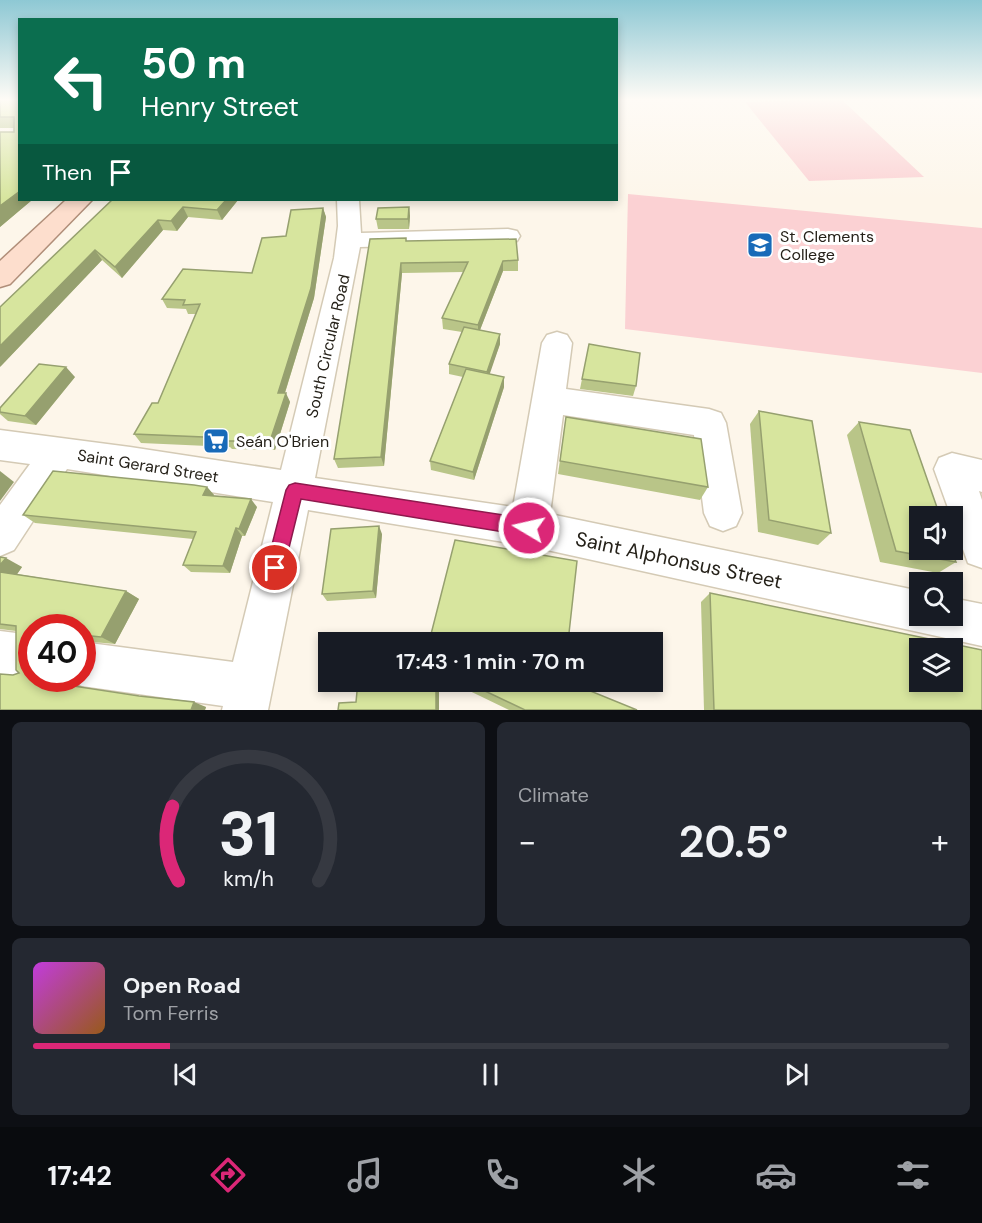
<!DOCTYPE html>
<html lang="en">
<head>
<meta charset="utf-8">
<style>
  body { margin:0; font-family:"DM Sans",sans-serif; background:#242831; color:#f1f3f6; height:100vh; display:flex; flex-direction:column; font-size:22px; white-space:nowrap }
  * { box-sizing:border-box; margin:0 }
  p { font-size:20px; color:#9ea1a6 }
  .icon { flex:none; width:33px; height:33px; fill:none; stroke:currentColor; stroke-width:2; stroke-linecap:round; stroke-linejoin:round }
  .map { position:relative; height:710px; overflow:hidden }
  .drawer { display:flex; flex-direction:column; gap:12px; padding:12px; background:#0d0f14; flex:1 }
  .drawer>* { flex:none }
  .guide { position:absolute; left:18px; top:18px; width:600px; height:183px; border-radius:0px; box-shadow:0 3px 9px #0003; background:#0b6e4f; color:#fff; overflow:hidden }
  .fabs { position:absolute; left:909px; top:506px; display:grid; gap:12px }
  .fabs a { display:grid; place-items:center; width:54px; height:54px; border-radius:0px; background:#171b24; box-shadow:0 3px 9px #0003; font-size:30px }
  .speed { position:absolute; left:18px; top:614px; display:flex; gap:12px; font-size:30px; font-weight:700; text-align:center }
  .speed>* { display:grid; place-content:center; width:78px; height:78px; border-radius:50%; background:#171b24; box-shadow:0 3px 9px #0003; line-height:1 }
  .speed .limit { border:9px solid #d22; background:#fff; color:#111 }
  .pin { position:absolute; display:grid; place-items:center; width:51px; height:51px; color:#fff; margin:-26px; border:3px solid #fff; border-radius:50%; box-shadow:0 2px 6px #0007 }
  .me { position:absolute; width:66px; margin:-33px; rotate:279deg; stroke-linejoin:round; filter:drop-shadow(0 0 4px #0008) }
  .turn { display:flex; align-items:center; gap:21px; height:126px; padding:0 24px; font-size:27px }
  .turn .icon { width:78px; height:78px; stroke-width:2.5 }
  .turn b { display:block; font-size:42px; line-height:51px }
  .then { display:flex; align-items:center; height:57px; padding:0 24px; background:#0003; gap:12px; font-size:22px }
  .big { font-size:45px; font-weight:600; line-height:1.1 }
  .drawer .card { flex:1; display:flex; flex-direction:column; justify-content:center; gap:9px; min-width:0; padding:0 21px; border-radius:9px; background:#242831 }
  .drawer .dial { align-items:center; gap:0 }
  .dial svg { height:156px; overflow:visible; fill:none; stroke:#363941; stroke-width:7; stroke-linecap:round; text-anchor:middle }
  .dial text { fill:#f1f3f6; stroke:none }
  .song { display:flex; align-items:center; gap:18px }
  .cover { width:72px; height:72px; border-radius:9px; background:linear-gradient(135deg,hsl(290 70% 55%),hsl(30 70% 35%)) }
  .played { height:6px; border-radius:3px; background:linear-gradient(90deg,#db2777 15%,#363941 15%) }
  .keys { display:flex; justify-content:space-around; direction:ltr }
  .heat { display:flex; justify-content:space-between; align-items:center; font-size:33px; direction:ltr }
  .drawer .tiles { flex:1; display:grid; gap:12px; grid-template-columns:1fr 1fr }
  .card:last-child { grid-column:span 2 }
  .trip { position:absolute; left:318px; top:632px; width:345px; height:60px; border-radius:0px; background:#171b24; box-shadow:0 3px 9px #0003; font-weight:600; line-height:60px; text-align:center }
  .tabs { display:flex; height:96px; justify-content:space-around; align-items:center; background:#090b0e; color:#9ea1a6 }
  .tabs .icon { width:42px; height:42px }
  .tabs .active { color:#db2777 }
  .tabs b { font-size:27px; color:#f1f3f6 }
  .map>svg:first-child { display:block }
  .green { fill:#fbd1d3 }
  .lines { fill:none; stroke-linecap:round; stroke-linejoin:round }
  .minor-casing { stroke:#d4cab5; stroke-width:3 }
  .major-casing { stroke:#b08e79; stroke-width:3 }
  .minor { fill:#fff; fill-rule:evenodd }
  .major { fill:#fddecd; fill-rule:evenodd }
  .wall { fill:#b9c588 }
  .shaded-wall { fill:#96a06f }
  .building { fill:#d7e59e; stroke:#96a06f; stroke-width:1.5; fill-rule:evenodd }
  .route { fill:#db2777; stroke:#8e194d; stroke-width:1.5 }
  .labels { text-anchor:middle; dominant-baseline:central; stroke-width:6; stroke-linejoin:round; paint-order:stroke }
  .poi-label { font-size:16px; fill:#252119; stroke:#fff; text-anchor:start }
  .street-label { font-size:16px; fill:#252119; stroke:#fff }
  .near-street-label { font-size:20px; fill:#252119; stroke:#fff }
</style>
</head>
<body>
<div class="map">
<svg width="982" height="710" viewBox="0 0 982 710">
  <rect width="100%" height="100%" fill="#fdf6ea"/>
  <g class="green">
    <polygon points="841,99 924,177 809,181 745,102"/>
    <polygon points="628,194 982,228 982,373 625,329"/>
  </g>
  <g class="lines">
    <defs>
      <g id="minor">
        <polygon points="337,200 359,200 361,233 508,229 517,231 520,236 517,241 508,243 360,247 315,478 513,507 542,343 547,335 557,332 567,335 572,343 566,389 709,409 721,413 726,423 742,513 736,526 723,531 710,526 704,513 694,435 563,415 550,514 920,591 920,615 952,615 952,598 982,604 982,646 529,546 308,510 268,710 222,710 223,706 82,686 66,680 65,678 82,678 82,642 233,662 273,502 67,469 14,550 0,556 0,505 30,464 0,460 0,430 130,447 281,470 334,258 338,226"/>
        <polygon points="952,453 982,460 982,492 979,491 982,500 982,568 968,563 934,469 939,458"/>
        <polygon points="0,631 32,635 32,678 35,678 32,679 0,675"/>
      </g>
      <polygon id="major" points="66,200 92,200 10,284 0,287 0,261"/>
    </defs>
    <use href="#minor" class="minor-casing"/>
    <use href="#major" class="major-casing"/>
    <use href="#minor" class="minor"/>
    <use href="#major" class="major"/>
  </g>
  <g class="wall">
    <polygon points="0,99 20,99 20,200 32,200 0,227 14,128 0,128"/>
    <polygon points="112,200 238,200 222,220 188,217 177,231 163,230 122,278 102,260 0,367"/>
    <polygon points="415,200 439,200 415,201"/>
    <polygon points="409,207 410,216 409,229 378,229 376,219"/>
    <polygon points="323,208 326,217 314,298 285,393 290,402 275,450 232,449 230,447 141,443 134,434 158,403 196,314 188,314 186,309 167,308 162,299 252,273"/>
    <polygon points="406,241 518,260 518,271 503,271 480,330 500,334 500,344 489,374 504,387 474,480 431,470 430,461 463,377 449,374 449,364 462,332 443,329 442,318 464,272 402,273 384,466 338,468 334,459"/>
    <polygon points="589,344 636,386 633,396 580,389"/>
    <polygon points="75,377 36,425 8,421 0,414 0,408"/>
    <polygon points="759,411 831,533 818,545 758,532 750,424"/>
    <polygon points="566,417 708,487 700,500 558,474"/>
    <polygon points="859,422 956,562 938,573 880,562 847,435"/>
    <polygon points="207,487 214,495 213,496 257,507 245,536 242,536 230,573 191,572 183,565 193,539 35,523 23,515"/>
    <polygon points="382,534 376,598 327,601 322,594"/>
    <polygon points="0,557 22,567 17,574 126,591 139,599 115,644 82,641 82,627 32,627 32,678 63,678 64,680 85,688 206,707 205,710 13,675 19,673 16,631 0,629"/>
    <polygon points="710,593 982,710 704,710 701,602"/>
    <polygon points="449,681 566,681 637,710 509,710"/>
  </g>
  <g class="shaded-wall">
    <polygon points="20,191 20,200 32,200 0,227 0,206"/>
    <polygon points="226,200 238,200 222,220 217,210"/>
    <polygon points="183,207 188,217 177,231 171,221"/>
    <polygon points="409,207 410,216 409,229 408,219"/>
    <polygon points="323,208 326,217 314,298 282,402 278,393"/>
    <polygon points="158,220 163,230 122,278 115,267"/>
    <polygon points="95,250 102,260 0,367 0,346"/>
    <polygon points="503,261 503,271 478,335 478,325"/>
    <polygon points="401,263 402,273 384,466 381,457"/>
    <polygon points="500,334 500,344 487,382 487,372"/>
    <polygon points="66,367 75,377 36,425 25,416"/>
    <polygon points="504,377 504,387 474,480 473,472"/>
    <polygon points="286,393 290,402 275,450 270,441"/>
    <polygon points="0,471 14,482 0,501"/>
    <polygon points="207,487 214,495 210,503 203,495"/>
    <polygon points="251,499 257,507 245,536 239,529"/>
    <polygon points="379,526 382,534 376,598 373,591"/>
    <polygon points="236,528 242,536 230,573 223,566"/>
    <polygon points="6,558 22,567 13,580 0,573 0,565"/>
    <polygon points="126,591 139,599 115,644 101,637"/>
    <rect x="436" y="681" width="3" height="29"/>
    <polygon points="194,702 206,707 205,710 191,710"/>
  </g>
  <g class="building">
    <polygon points="0,99 20,99 20,191 0,206 0,132 14,132 14,117 0,117"/>
    <polygon points="112,200 226,200 217,210 183,207 171,221 158,220 115,267 95,250 0,346 0,307"/>
    <polygon points="409,207 408,219 376,219 378,208"/>
    <polygon points="323,208 311,288 278,393 286,393 270,441 226,441 227,438 134,434 152,403 158,403 200,304 183,305 185,300 162,299 183,269 252,273 262,238 286,236 291,210"/>
    <polygon points="406,238 406,241 516,239 518,260 503,261 478,325 442,318 468,262 401,263 381,457 334,459 370,239"/>
    <polygon points="464,327 500,334 487,372 449,364"/>
    <polygon points="589,344 640,353 636,386 582,379"/>
    <polygon points="39,364 66,367 25,416 0,412 0,408"/>
    <polygon points="466,369 504,377 473,472 430,461"/>
    <polygon points="759,411 812,421 831,533 769,520"/>
    <polygon points="566,417 701,439 708,487 560,461"/>
    <polygon points="859,422 910,430 940,516 920,516 920,549 951,549 956,562 896,551"/>
    <polygon points="53,471 194,485 207,487 203,495 251,499 239,529 236,528 223,566 183,565 196,532 23,515"/>
    <polygon points="379,526 373,591 322,594 331,529"/>
    <polygon points="455,540 577,561 568,642 429,642"/>
    <polygon points="0,557 6,558 0,565"/>
    <polygon points="0,572 126,591 101,637 82,635 82,627 32,627 32,678 56,678 74,684 73,686 139,696 194,702 191,710 0,710 0,674 13,675 19,673 16,670 16,626 0,624"/>
    <path d="M710,593L982,650V710H714ZM920,648H952V681H920Z"/>
    <polygon points="358,681 436,681 436,710 338,710 339,703 356,702"/>
    <polygon points="464,681 566,681 637,710 525,710"/>
  </g>
  <linearGradient id="sky" x2="0" y2="1"><stop stop-color="#8ec8d4"/><stop offset="0.5" stop-color="#fefbf6"/><stop offset="1" stop-color="#fefbf6" stop-opacity="0"/></linearGradient>
  <rect width="982" height="199" fill="url(#sky)"/>
  <polygon class="route" points="295,483 529,519 535,522 538,528 535,534 529,536 301,499 284,568 281,575 275,578 268,575 266,568 286,490 289,485"/>
  <defs>
    <symbol id="school-square" viewBox="-11 -11 22 22"><rect x="-9" y="-9" width="18" height="18" rx="4" fill="#186ab8" stroke="#fff"/><path d="M0-5L7-2L0 1L-7-2ZM-4 1L0 2.5L4 1V4Q0 6-4 4Z" fill="#fff"/></symbol>
    <symbol id="supermarket-square" viewBox="-11 -11 22 22"><rect x="-9" y="-9" width="18" height="18" rx="4" fill="#186ab8" stroke="#fff"/><path d="M-6-5.5h2.5l.6 2H6L4.5 2H-2.5L-4.4-4H-6ZM-1.5 3.2a1.3 1.3 0 1 0 .1 0ZM3 3.2a1.3 1.3 0 1 0 .1 0Z" fill="#fff"/></symbol>
  </defs>
  <g fill-rule="evenodd">
    <use href="#school-square" x="745" y="230" width="30" height="30"/>
    <use href="#supermarket-square" x="201" y="426" width="30" height="30"/>
  </g>
  <g class="labels">
    <g class="poi-label">
      <text x="780" y="236">St. Clements<tspan x="780" dy="18">College</tspan></text>
      <text x="236" y="441">Seán O'Brien</text>
    </g>
    <g class="street-label">
      <text transform="translate(328 346) rotate(-77)">South Circular Road</text>
      <text transform="translate(148 466) rotate(9)">Saint Gerard Street</text>
    </g>
    <g class="near-street-label">
      <text transform="translate(679 560) rotate(12)">Saint Alphonsus Street</text>
    </g>
  </g>
</svg>
<div class="fabs">
<a><svg class="icon" aria-label="sound" viewBox="0 0 24 24"><path d="M4 9h4l5-4v14l-5-4H4zM17 9q2 3 0 6"/></svg></a>
<a><svg class="icon" aria-label="search" viewBox="0 0 24 24"><circle cx="10" cy="10" r="6"/><path d="M15 15l6 6"/></svg></a>
<a><svg class="icon" aria-label="layers" viewBox="0 0 24 24"><path d="M12 4l9 5-9 5-9-5zM3 14l9 5 9-5"/></svg></a>
</div>
<div class="speed"><div class="limit">40</div></div>
<div class="pin" style="left:275px;top:568px;background:#d93025"><svg class="icon" aria-label="arrive" viewBox="0 0 24 24"><path d="M6 21V4h12l-3 4 3 4H6"/></svg></div>
<svg class="me" style="left:529px;top:528px" viewBox="-20 -20 40 40"><circle r="17" fill="#db2777" stroke="#fff" stroke-width="3"/><path d="M0-11L8 9 0 5-8 9z" fill="#fff"/></svg>
<div class="trip">17:43 · 1 min · 70 m</div>
<div class="guide">
<div class="turn"><svg class="icon" aria-label="left" viewBox="0 0 24 24"><path d="M17 20v-9H6M10 6l-5 5 5 5"/></svg><div><b>50 m</b>Henry Street</div></div>
<div class="then">Then<svg class="icon" aria-label="arrive" viewBox="0 0 24 24"><path d="M6 21V4h12l-3 4 3 4H6"/></svg></div>
</div>
</div>
<section class="drawer">
<div class="tiles">
<div class="card dial"><svg viewBox="0 0 100 80">
<path d="M14 69A42 42 0 1 1 86 69"/>
<path d="M14 69A42 42 0 0 1 11 31" stroke="#db2777"/>
<text x="50" y="56" font-size="32" font-weight="700">31</text>
<text x="50" y="72" font-size="11">km/h</text>
</svg></div>
<div class="card"><p>Climate</p>
<div class="heat"><a>−</a><b class="big">20.5°</b><a>+</a></div>
</div>
<div class="card">
<div class="song"><i class="cover"></i><div><b>Open Road</b><p>Tom Ferris</p></div></div>
<div class="played"></div>
<div class="keys"><svg class="icon" aria-label="previous" viewBox="0 0 24 24"><path d="M18 5L8 12l10 7zM5 5v14"/></svg><svg class="icon" aria-label="pause" viewBox="0 0 24 24"><path d="M8 5v14M16 5v14"/></svg><svg class="icon" aria-label="next" viewBox="0 0 24 24"><path d="M6 5l10 7-10 7zM19 5v14"/></svg></div>
</div>
</div>
</section>
<nav class="tabs">
<b>17:42</b>
<svg class="icon active" aria-label="directions" viewBox="0 0 24 24"><path d="M12 3l9 9-9 9-9-9zM9 14v-3h6M13 9l2 2-2 2"/></svg>
<svg class="icon" aria-label="music" viewBox="0 0 24 24"><path d="M9 18V5l10-2v13"/><circle cx="6" cy="18" r="3"/><circle cx="16" cy="16" r="3"/></svg>
<svg class="icon" aria-label="phone" viewBox="0 0 24 24"><path d="M5 4h4l2 5-3 2q2 4 5 5l2-3 5 2v4C11 20 4 13 5 4z"/></svg>
<svg class="icon" aria-label="climate" viewBox="0 0 24 24"><path d="M12 3v18M4 7l16 10M4 17L20 7"/></svg>
<svg class="icon" aria-label="car" viewBox="0 0 24 24"><path d="M5 17H2v-5l4-1 3-4h7l3 4 3 1v5h-3M9 17h6M6 11h13"/><circle cx="7" cy="17" r="2"/><circle cx="17" cy="17" r="2"/></svg>
<svg class="icon" aria-label="filters" viewBox="0 0 24 24"><path d="M4 7h16M4 17h16"/><circle cx="9" cy="7" r="2"/><circle cx="15" cy="17" r="2"/></svg>
</nav>
</body>
</html>
